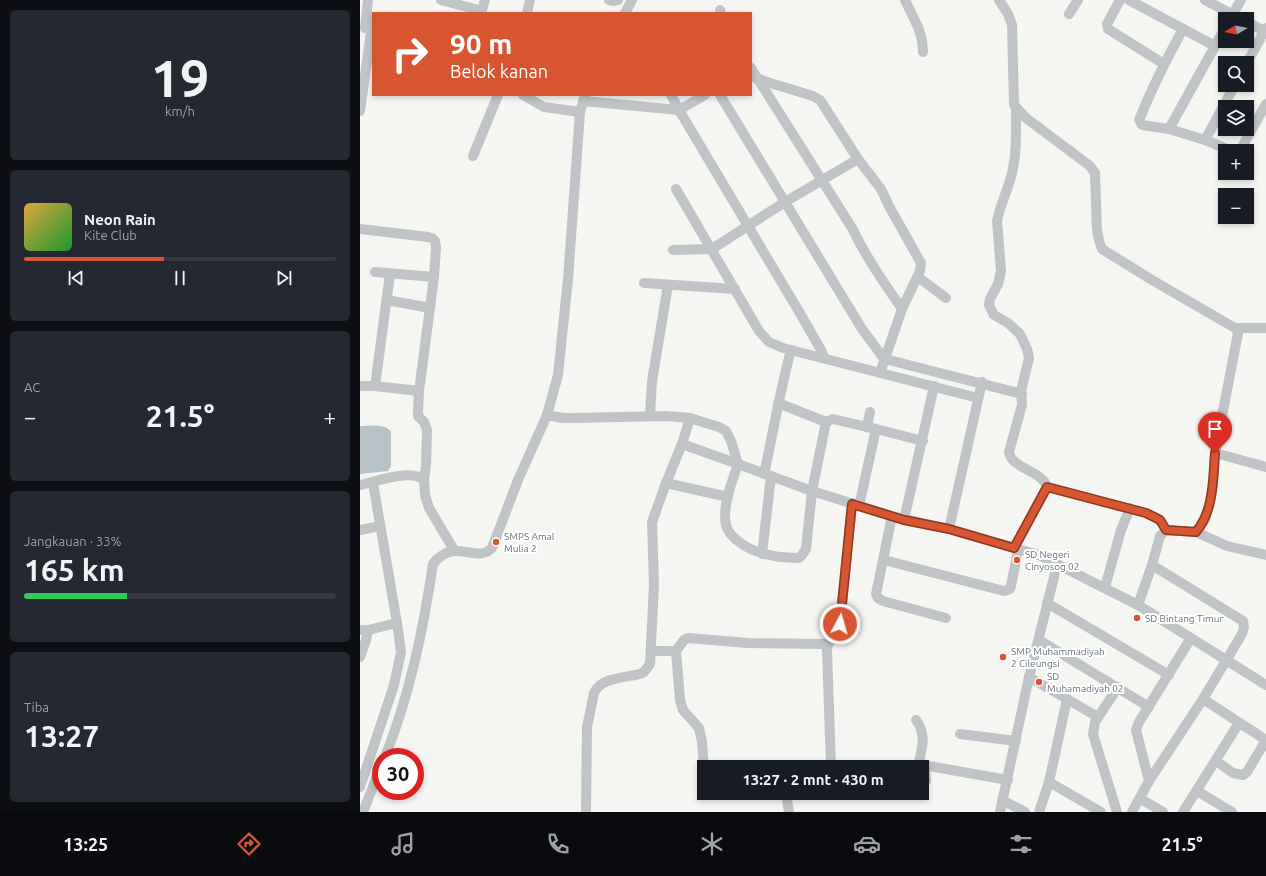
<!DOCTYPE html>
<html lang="id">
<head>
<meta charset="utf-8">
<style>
  body { margin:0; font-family:Ubuntu,sans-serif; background:#242831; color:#f1f3f6; height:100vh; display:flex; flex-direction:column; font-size:15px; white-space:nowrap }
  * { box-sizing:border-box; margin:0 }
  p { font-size:13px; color:#9ea1a6 }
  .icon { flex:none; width:22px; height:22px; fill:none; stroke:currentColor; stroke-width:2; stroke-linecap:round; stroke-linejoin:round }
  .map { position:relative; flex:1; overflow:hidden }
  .drawer { display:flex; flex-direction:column; gap:10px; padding:10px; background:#0d0f14; width:360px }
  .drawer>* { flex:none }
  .top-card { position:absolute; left:12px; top:12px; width:380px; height:84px; border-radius:0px; box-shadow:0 2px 6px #0003; background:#d75530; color:#fff; overflow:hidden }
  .needle { width:26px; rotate:260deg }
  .controls { position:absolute; left:858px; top:12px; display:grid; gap:8px }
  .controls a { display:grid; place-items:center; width:36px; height:36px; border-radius:0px; background:#171b24; box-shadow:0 2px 6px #0003; font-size:20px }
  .speed { position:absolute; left:12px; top:748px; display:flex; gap:8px; font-size:20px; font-weight:700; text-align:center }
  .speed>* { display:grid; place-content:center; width:52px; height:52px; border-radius:50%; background:#171b24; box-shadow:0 2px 6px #0003; line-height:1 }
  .speed .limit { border:6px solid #d22; background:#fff; color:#111 }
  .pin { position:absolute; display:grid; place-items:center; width:34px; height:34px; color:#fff; margin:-41px -17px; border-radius:50% 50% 50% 0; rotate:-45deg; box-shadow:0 0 4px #0007 }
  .pin .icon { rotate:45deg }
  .me { position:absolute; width:44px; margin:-22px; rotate:6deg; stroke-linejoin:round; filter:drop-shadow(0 0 3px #0008) }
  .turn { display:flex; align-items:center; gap:14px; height:84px; padding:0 12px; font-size:18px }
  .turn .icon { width:52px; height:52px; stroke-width:2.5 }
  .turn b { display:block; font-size:28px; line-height:34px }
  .big { font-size:30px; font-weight:600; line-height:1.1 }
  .drawer .tile { flex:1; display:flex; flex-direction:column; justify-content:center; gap:6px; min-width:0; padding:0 14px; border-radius:6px; background:#242831 }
  .drawer .dial { align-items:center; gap:0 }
  .dial b { font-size:52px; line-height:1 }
  .song { display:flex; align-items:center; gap:12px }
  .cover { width:48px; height:48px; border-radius:6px; background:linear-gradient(135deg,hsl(40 70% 55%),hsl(130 70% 35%)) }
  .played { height:4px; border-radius:2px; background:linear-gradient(90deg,#d75530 45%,#363941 45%) }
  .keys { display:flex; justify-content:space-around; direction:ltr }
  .heat { display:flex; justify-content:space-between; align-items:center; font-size:22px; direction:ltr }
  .charge { height:6px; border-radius:3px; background:linear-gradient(90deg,#34c759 33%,#363941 0) }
  .trip { position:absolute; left:337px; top:760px; width:232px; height:40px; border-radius:0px; background:#171b24; box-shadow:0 2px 6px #0003; font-weight:600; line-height:40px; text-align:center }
  .tab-bar { display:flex; height:64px; justify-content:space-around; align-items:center; background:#090b0e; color:#9ea1a6 }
  .tab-bar .icon { width:28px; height:28px }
  .tab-bar .active { color:#d75530 }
  .tab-bar b { font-size:18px; color:#f1f3f6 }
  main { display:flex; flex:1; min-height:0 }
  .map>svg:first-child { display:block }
  .water { fill:#b7c2c6 }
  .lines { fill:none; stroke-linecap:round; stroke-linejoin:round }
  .street { stroke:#c0c4c7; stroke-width:10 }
  .route-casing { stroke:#8c371f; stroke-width:10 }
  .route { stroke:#d75530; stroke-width:7 }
  .poi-dot { fill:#d75530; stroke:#fff; stroke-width:1.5 }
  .labels { text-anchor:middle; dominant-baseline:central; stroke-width:4; stroke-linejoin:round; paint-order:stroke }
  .poi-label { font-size:10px; fill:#667581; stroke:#fff; text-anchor:start }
</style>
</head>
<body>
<main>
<section class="drawer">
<div class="tile dial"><b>19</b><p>km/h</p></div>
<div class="tile">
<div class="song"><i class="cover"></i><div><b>Neon Rain</b><p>Kite Club</p></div></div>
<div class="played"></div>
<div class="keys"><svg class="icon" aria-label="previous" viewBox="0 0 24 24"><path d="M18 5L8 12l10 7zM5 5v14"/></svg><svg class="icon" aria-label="pause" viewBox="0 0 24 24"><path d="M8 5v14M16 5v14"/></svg><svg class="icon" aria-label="next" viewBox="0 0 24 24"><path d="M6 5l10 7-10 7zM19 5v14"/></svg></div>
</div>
<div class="tile"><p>AC</p>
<div class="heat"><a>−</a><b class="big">21.5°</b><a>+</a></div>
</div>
<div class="tile"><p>Jangkauan · 33%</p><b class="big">165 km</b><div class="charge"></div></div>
<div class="tile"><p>Tiba</p><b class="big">13:27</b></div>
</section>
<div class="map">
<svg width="906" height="812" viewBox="0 0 906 812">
  <rect width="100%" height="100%" fill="#f5f5f2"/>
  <path class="water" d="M0,426C9,426 26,423 31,432V466L28,471L0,474Z"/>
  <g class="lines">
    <g class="street">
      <polyline points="81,0 122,11"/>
      <polyline points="249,0 254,1 258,0"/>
      <polyline points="545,0 558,27 562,40 563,52"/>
      <path d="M639,0L648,14L652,25L654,105L666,118L730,166L735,173C735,183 736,192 736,202C737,218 735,234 742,249L792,280L875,328L878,333L855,453L853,482L849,506L845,520L836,532"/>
      <polyline points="760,0 747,24 748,29 804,64"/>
      <polyline points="769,0 855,46"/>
      <polyline points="845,0 881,19"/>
      <polyline points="360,10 361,13"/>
      <polyline points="121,13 125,0"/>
      <polyline points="167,13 170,0"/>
      <polyline points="265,13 272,0"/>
      <polyline points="709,14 718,0"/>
      <polyline points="870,19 881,0"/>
      <polyline points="887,22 906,32"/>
      <polyline points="5,28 8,0"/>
      <path d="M823,29C807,58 792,88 779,120L782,125L809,129L845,140L872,151"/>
      <polyline points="887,63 906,28"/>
      <path d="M391,68L492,228C506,257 524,283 542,309"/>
      <polyline points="391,76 407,82 453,96 460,100 498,159 521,189 529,206 561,263 560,271 542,309 520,373"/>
      <polyline points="163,95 184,107 220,112"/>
      <polyline points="311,95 319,110 441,315 461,350 464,358"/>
      <polyline points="360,95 502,329 522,356 525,359 662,394"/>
      <polyline points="223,101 319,110 345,95"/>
      <path d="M656,108C656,130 657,152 652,173C648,190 640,205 637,221L641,271L638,284L630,299L629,305L634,315L648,323L660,334L667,349L669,358L661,391L662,405L649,452C651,469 682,470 687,487"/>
      <polyline points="0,111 13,18"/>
      <polyline points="809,129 865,28"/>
      <polyline points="845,140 875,85"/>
      <polyline points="873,151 880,149 882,147 906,104"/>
      <polyline points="113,156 138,95"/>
      <polyline points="316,189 399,331 409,342 423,348 618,398"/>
      <polyline points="0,229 68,237 72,238 75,241 76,248 74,277 59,391 58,411 58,416 64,422 67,430 66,466 64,480"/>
      <polyline points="313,250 352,249 425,202 498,159"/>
      <polyline points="15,272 74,277"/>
      <polyline points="558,277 586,298"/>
      <polyline points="284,283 375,289"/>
      <polyline points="27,300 70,308"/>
      <polyline points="875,328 906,328"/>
      <polyline points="1,386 15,386 59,391"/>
      <polyline points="15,386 30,274"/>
      <polyline points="418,403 466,422"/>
      <polyline points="187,415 202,418 215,418 306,416 330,418 359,427 366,431 371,441 378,464 452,491 532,516 589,529 679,555 778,605 906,685"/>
      <polyline points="290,416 292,381 308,285"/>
      <polyline points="516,429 563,441"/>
      <path d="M322,444L378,464C372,482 362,506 366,525C369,538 389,550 402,553C412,557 427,558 439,558L442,555L446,549L452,491L466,422L473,419L507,427"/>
      <polyline points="855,453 906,467"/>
      <path d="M404,474C413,433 420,391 431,350"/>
      <polyline points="306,483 368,497"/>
      <path d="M0,485C15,482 51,468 64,480L65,495L69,508L94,550"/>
      <path d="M687,487L786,513C797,517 801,520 806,530"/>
      <polyline points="499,506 516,429 507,427 510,412"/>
      <polyline points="532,516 516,594 518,598 523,601 586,618"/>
      <polyline points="544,520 574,386"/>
      <polyline points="589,529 622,382"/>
      <polyline points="0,530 20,526"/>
      <polyline points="654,548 687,487"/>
      <polyline points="402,554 411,476"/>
      <polyline points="524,560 644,591 650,589 651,586 658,550"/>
      <polyline points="792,565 800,536 806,530 836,532 867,546 906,555"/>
      <polyline points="745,587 761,530 770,508"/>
      <polyline points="687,603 809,675"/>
      <polyline points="0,630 8,630 37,623"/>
      <polyline points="679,640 789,707"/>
      <polyline points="291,651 316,651 324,640 328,638 388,643 468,644"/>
      <polyline points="316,651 320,700 323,710 339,728 342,742 344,771"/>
      <polyline points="0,657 6,640 8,630"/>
      <polyline points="669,677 738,717"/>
      <polyline points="843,699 906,740"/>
      <path d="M556,720C567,734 562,750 558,765"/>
      <polyline points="600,734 656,741"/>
      <path d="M25,757C50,694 63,631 73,564C77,558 87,551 95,551C107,550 122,559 132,548L158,480L187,415L198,375L208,279L220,112L225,95"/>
      <polyline points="856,761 873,773 883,775 887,772 906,740"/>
      <polyline points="564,766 566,781"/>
      <polyline points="471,767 467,650 468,644 477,634 480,624 492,503"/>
      <polyline points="545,767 558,765 569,766 648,780"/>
      <polyline points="789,781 776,730 779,722 831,638"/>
      <polyline points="689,782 741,812"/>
      <polyline points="0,787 34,685 41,652 37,623 13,483"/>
      <polyline points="837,791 872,812"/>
      <polyline points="426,793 429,812"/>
      <polyline points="781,799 803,812"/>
      <polyline points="642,800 665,812"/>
      <polyline points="3,812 21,766"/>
      <path d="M226,812L227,727L234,693C241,677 265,678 280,674L284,672L290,664L294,585L292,522L306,483L322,444L330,418"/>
      <polyline points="640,812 669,677 697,565"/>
      <polyline points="679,812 689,782 707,699"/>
      <polyline points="757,812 733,734 735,722 758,687"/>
      <polyline points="772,812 789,781 843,699 882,634 884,627 883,621 792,565 778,605"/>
      <polyline points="823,812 879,723"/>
    </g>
  </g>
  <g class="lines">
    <defs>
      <path id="route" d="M480,624L492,504L544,520L589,529L654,548L687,487L786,513L800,520L806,530L836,532C854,510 853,480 855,453"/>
    </defs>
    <use href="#route" class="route-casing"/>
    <use href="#route" class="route"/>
  </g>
  <g class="poi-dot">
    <circle cx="136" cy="542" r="4"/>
    <circle cx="657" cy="560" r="4"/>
    <circle cx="777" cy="618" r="4"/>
    <circle cx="643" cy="657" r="4"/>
    <circle cx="679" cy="682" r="4"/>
  </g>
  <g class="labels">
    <g class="poi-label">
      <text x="144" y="536">SMPS Amal<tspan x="144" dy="12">Mulia 2</tspan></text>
      <text x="665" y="554">SD Negeri<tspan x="665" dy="12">Cinyosog 02</tspan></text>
      <text x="785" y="618">SD Bintang Timur</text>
      <text x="651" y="651">SMP Muhammadiyah<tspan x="651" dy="12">2 Cileungsi</tspan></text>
      <text x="687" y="676">SD<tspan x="687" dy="12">Muhamadiyah 02</tspan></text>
    </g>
  </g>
</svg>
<div class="controls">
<a><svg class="needle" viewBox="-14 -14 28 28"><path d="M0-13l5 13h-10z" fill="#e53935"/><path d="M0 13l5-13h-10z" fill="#9ea1a6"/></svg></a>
<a><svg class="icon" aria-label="search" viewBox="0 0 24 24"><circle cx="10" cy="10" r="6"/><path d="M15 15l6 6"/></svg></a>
<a><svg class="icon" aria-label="layers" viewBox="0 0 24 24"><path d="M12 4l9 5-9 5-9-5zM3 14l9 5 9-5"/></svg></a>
<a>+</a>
<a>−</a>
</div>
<div class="speed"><div class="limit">30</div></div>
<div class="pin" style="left:855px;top:453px;background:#d93025"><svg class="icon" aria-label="arrive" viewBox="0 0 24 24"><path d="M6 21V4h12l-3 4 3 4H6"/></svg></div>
<svg class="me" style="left:480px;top:624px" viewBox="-20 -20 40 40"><circle r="17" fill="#d75530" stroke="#fff" stroke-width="3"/><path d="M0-11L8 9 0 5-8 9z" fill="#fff"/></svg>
<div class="trip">13:27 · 2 mnt · 430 m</div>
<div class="top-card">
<div class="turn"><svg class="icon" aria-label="right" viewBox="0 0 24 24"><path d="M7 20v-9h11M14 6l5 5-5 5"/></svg><div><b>90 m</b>Belok kanan</div></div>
</div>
</div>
</main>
<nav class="tab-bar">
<b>13:25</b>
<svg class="icon active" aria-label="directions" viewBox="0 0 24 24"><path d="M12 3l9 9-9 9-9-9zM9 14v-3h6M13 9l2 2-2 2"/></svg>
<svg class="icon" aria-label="music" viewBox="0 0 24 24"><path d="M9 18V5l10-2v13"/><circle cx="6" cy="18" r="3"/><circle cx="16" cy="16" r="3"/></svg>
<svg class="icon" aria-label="phone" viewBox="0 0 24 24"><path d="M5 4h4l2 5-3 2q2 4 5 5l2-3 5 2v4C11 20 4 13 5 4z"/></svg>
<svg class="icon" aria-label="climate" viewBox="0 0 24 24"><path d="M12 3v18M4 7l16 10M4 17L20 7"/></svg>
<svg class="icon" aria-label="car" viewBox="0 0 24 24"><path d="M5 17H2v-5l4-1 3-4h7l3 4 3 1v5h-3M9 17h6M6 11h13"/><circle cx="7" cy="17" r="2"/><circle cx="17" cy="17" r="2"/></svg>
<svg class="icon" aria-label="filters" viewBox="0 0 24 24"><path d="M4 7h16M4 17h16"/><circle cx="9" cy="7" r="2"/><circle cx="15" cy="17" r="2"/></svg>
<b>21.5°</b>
</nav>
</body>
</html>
